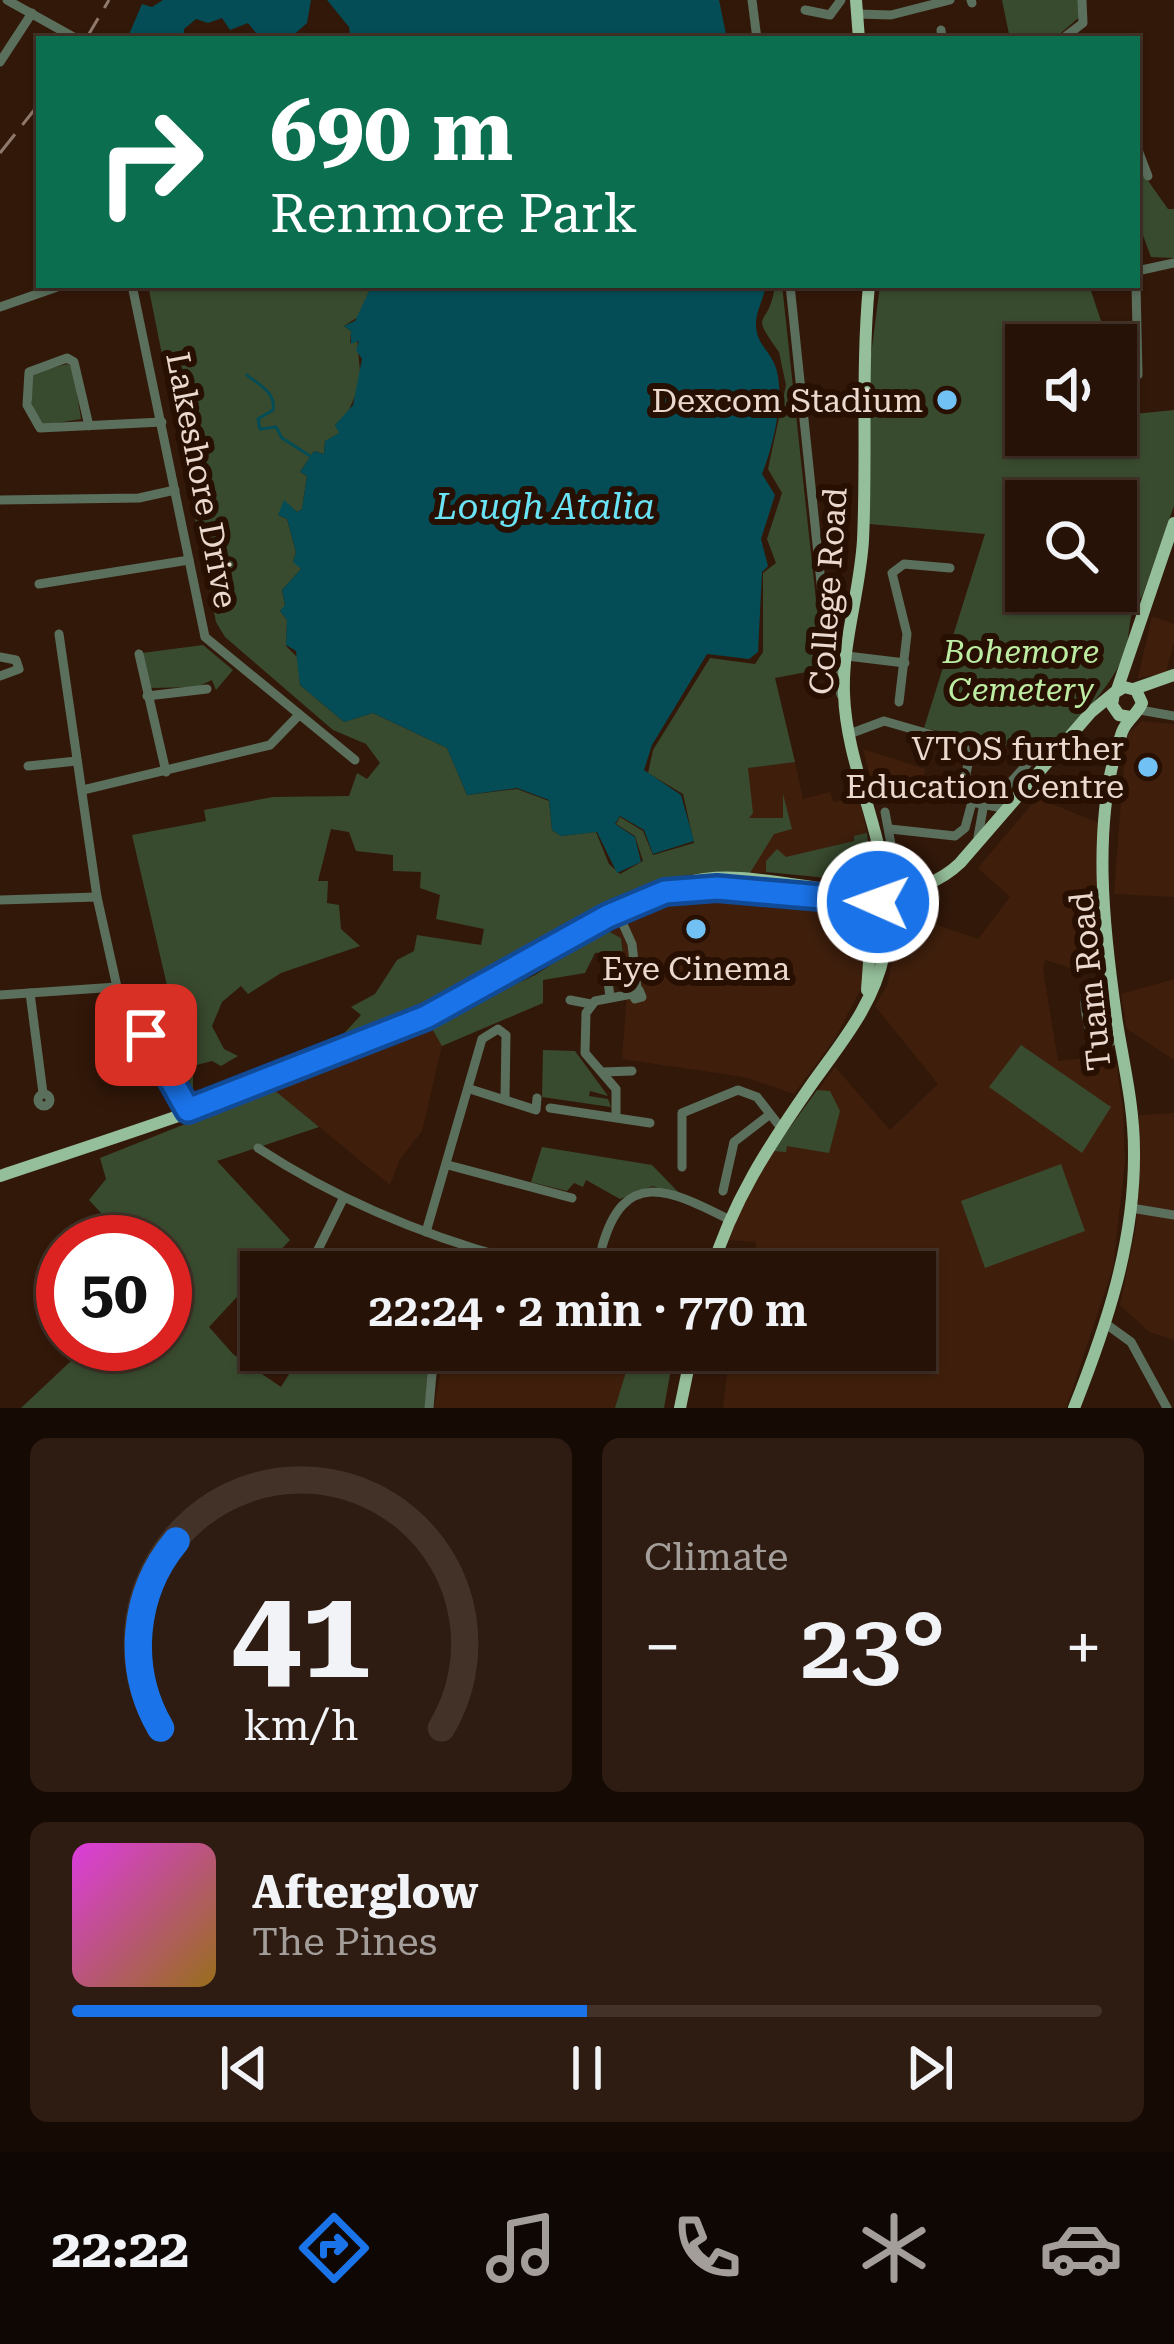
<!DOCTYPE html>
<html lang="en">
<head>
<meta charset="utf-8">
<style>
  body { margin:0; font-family:"Roboto Serif",serif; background:#2e1b11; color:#f1f3f6; height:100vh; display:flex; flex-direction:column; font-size:45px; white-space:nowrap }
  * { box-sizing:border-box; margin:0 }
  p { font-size:39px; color:#a49e9b }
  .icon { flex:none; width:66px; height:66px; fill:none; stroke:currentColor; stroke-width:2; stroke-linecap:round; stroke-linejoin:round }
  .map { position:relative; height:1408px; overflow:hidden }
  .sheet { display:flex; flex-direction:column; gap:30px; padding:30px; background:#150a04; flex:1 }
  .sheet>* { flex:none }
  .top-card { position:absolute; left:36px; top:36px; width:1104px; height:252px; border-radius:0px; box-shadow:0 3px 9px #0004,0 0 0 3px #423228; background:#0b6e4f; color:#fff; overflow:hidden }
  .fabs { position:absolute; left:1005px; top:324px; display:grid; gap:24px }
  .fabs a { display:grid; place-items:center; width:132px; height:132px; border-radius:0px; background:#261207; box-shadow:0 3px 9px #0004,0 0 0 3px #423228; font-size:60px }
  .speed { position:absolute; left:36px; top:1215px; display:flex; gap:24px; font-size:60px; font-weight:700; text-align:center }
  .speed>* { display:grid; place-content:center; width:156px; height:156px; border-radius:50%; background:#261207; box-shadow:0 3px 9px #0004,0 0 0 3px #423228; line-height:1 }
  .speed .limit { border:18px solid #d22; background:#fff; color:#111 }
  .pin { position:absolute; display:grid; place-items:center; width:102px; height:102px; color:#fff; margin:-51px; border-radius:24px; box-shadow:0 6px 18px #0006 }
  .me { position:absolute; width:132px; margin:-66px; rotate:272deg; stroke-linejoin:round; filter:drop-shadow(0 0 9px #0008) }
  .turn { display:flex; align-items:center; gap:42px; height:252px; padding:0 36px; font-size:54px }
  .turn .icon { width:156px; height:156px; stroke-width:2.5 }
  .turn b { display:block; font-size:84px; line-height:102px }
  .big { font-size:90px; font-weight:600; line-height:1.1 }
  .sheet .card { flex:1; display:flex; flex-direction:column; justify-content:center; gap:18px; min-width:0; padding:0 42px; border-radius:18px; background:#2e1b11 }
  .sheet .dial { align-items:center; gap:0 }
  .dial svg { height:312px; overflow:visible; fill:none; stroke:#423228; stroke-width:7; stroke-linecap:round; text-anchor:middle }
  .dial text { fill:#f1f3f6; stroke:none }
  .song { display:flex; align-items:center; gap:36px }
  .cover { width:144px; height:144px; border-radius:18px; background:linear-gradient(135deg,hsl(300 70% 55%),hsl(40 70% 35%)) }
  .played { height:12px; border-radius:6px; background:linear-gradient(90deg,#1a73e8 50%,#423228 50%) }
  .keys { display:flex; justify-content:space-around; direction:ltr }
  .heat { display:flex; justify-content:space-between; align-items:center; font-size:66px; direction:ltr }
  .sheet .tiles { flex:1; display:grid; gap:30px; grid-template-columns:1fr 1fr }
  .card:last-child { grid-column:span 2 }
  .trip { position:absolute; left:240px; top:1251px; width:696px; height:120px; border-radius:0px; background:#261207; box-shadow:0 3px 9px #0004,0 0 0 3px #423228; font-weight:600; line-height:120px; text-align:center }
  .dock { display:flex; height:192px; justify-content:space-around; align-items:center; background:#0f0703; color:#a49e9b }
  .dock .icon { width:84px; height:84px }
  .dock .on { color:#1a73e8 }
  .dock b { font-size:54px; color:#f1f3f6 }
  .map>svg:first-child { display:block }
  .built { fill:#3f1f0c }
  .green { fill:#394b2f; fill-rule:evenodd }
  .water { fill:#044d56 }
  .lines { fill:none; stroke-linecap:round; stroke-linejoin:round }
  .stream { stroke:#044d56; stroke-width:3 }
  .minor { stroke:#5b6f5d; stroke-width:9 }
  .major { stroke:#95bf9a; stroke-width:12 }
  .rail { stroke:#8f796c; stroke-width:3; stroke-dasharray:24 12; stroke-linecap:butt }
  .route-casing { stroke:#114b97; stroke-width:30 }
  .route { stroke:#1a73e8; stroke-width:21 }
  .poi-dot { fill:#71c1f5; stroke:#270f02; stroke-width:4.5 }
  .labels { text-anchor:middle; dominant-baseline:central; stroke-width:12; stroke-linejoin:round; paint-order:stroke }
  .poi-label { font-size:33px; fill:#ebd9cf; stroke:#270f02; text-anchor:end }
  .street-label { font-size:33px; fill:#ebd9cf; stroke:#270f02 }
  .park-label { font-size:33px; font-style:italic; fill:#bdeda2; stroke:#270f02 }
  .water-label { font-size:36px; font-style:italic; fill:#69e3f5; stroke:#270f02 }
</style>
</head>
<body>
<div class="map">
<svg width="1174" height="1408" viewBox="0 0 1174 1408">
  <rect width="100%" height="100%" fill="#321809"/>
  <g class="built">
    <polygon points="1152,616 1174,624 1174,642 1166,673 1138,678"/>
    <polygon points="1142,721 1174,724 1174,897 1114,894 1126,736"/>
    <polygon points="863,749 925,769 920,797 877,803"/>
    <polygon points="795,762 803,799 830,792 834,802 859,797 868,838 866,869 853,878 839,882 788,872 750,873 747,768"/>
    <polygon points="1037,798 1099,823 1103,970 1081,971 1045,960 1043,969 1058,1061 1115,1055 1123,1109 1125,1162 1113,1268 1066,1408 723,1408 730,1350 915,1350 915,1272 718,1272 720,1263 755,1266 756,1242 728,1240 740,1209 775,1147 835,1067 890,1130 938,1084 875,1006 888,984 893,947 917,918 978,939 1010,897 978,868"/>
    <polygon points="694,895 841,909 867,924 863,985 834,1040 794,1094 744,1077 622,1059 628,980 621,938 606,930 657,904"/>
    <polygon points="1174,979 1174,1060 1127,1029 1121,994"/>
    <polygon points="428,1024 442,1045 422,1131 400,1159 390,1185 273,1089"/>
    <polygon points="1174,1113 1174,1340 1149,1332 1120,1305 1136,1227 1139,1115"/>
    <polygon points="445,1350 681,1350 671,1366 664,1408 434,1408"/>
  </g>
  <g class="green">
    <polygon points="1002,0 1078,0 1083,14 1054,39 1010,39"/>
    <polygon points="1139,168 1168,209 1174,209 1174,258 1151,257 1137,219"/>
    <path d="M148,285H372L358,317L344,326L351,331L350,343L357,338L361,383L347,414L335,425L340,433L325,441L324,454L314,451L300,472L307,476L302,509L297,512L285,502L278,515L287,519L296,552L293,562H300L301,569L282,590L285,606L280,611L287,620L286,646L298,658L300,685L344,722L373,713L447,748L467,795L517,789L549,801L552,830L561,836L596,832L609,864L620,874L643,861L635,836L616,824L620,817L643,831L653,855L694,843L683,794L648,773L653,750L710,658L755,664L763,652V573L776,563L767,539L782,493L768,469L786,385L779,352C747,307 769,332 775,285H782L819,628L828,668L775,678L795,762L748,768L753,813L749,818H783V794L792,829L774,834L750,873C726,873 701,872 676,877C607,891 516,957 460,990C417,1016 367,1024 327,1052L361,1015L351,1007L375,994L397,960L414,951L417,935L481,945L484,929L436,919L440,895L420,888L421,872L393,871V855L356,851L349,832L331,829L318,881H328L327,903L339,905L341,929L360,946L281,973L248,994L241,986L222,1002L212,1026L224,1049L238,1056L221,1066L212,1061L193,1066V1097L132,835L206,821L204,810L273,797L349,796L357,773L367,779L380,763L366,744L333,730L225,637L216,622Z"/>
    <path d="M880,285H1089L1109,345H1026V435H1116V364L1134,414L1174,410V506L1142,597C1126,609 1132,637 1123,657C1107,694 1072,724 1046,754L924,728L985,534L869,524V371ZM1026,501H1116V591H1026Z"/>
    <path d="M67,364L73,367L81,419L44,425C29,407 28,395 34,373Z"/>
    <polygon points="203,645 233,670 216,690 212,680 197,687 149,688 142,653"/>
    <polygon points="867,833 870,862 849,880 766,872 766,861 777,849 786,857 854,841 854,836"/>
    <polygon points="606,930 621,938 627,985 620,952 595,953 585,973 543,980 543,1003 442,1046 429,1024 535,975"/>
    <polygon points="1021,1045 1111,1107 1082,1153 989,1087"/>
    <polygon points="543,1050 575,1051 608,1096 590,1091 589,1096 608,1099 611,1107 542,1097"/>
    <polygon points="273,1089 319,1127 217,1161 290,1240 209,1327 233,1354 281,1387 304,1350 429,1350 425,1408 21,1408 89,1344 165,1344 165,1242 128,1242 89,1200 106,1179 100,1158"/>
    <polygon points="817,1090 830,1091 840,1111 829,1153 787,1146 786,1152 773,1151"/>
    <polygon points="542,1147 652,1165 683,1197 653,1186 620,1199 586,1180 583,1187 574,1183 567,1191 531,1182"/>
    <polygon points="1061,1164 1085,1231 985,1268 961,1201"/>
    <polygon points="637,1365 670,1374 664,1408 615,1408 626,1372"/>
  </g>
  <g class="water">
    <polygon points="163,0 311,0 307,23 289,39 256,33 248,23 230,30 222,18 208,23 196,19 184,29 183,39 127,39 142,4 152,7"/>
    <polygon points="327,0 719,0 727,39 351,39 349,27"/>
    <path d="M372,285H766C764,297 757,310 756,321C755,342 767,348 774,363C787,391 773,447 762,474L775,495L761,539L768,566L762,572L758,652L749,659L707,654L652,745L644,770L681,795L694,841L653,854L644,830L620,816L615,824L635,837L641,862L617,873L597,832L561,836L552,830L549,800L517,788L467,795L447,748L373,713L344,722L300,685L296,651L286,645L287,620L280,611L285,605L282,590L301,569L293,562L296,552L287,519L278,515L284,500L297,512L302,509L307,476L300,472L314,451L324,454L325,441L339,433L335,425L353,405L362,359L356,350L359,341L351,344V331L344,326L355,321Z"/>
  </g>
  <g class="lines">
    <path class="stream" d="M247,375C257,384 276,391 273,410L258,419L260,429L276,427L282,438L310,456"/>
    <g class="minor">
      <polyline points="7,0 77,39"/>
      <polyline points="752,0 757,39"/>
      <polyline points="971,0 972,3"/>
      <polyline points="805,10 830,15 841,0"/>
      <polyline points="857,14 891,15 950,0"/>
      <polyline points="941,30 942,39"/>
      <polyline points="1062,39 1083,23 1082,0"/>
      <polyline points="0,62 32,13"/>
      <polyline points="1137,82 1138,150 1148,176"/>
      <polyline points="1137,271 1174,263"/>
      <polyline points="132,285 205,637 355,760"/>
      <polyline points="790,285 825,621 841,695"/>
      <polyline points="1136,285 1138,375"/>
      <polyline points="0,307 63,285"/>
      <polyline points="89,426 74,362 67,358 29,372 27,405 40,428 162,422"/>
      <polyline points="0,500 139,498 175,490"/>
      <polyline points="39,584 189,560"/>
      <polyline points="59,634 97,897 117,987 188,1110"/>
      <polyline points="830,640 847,656 905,663"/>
      <polyline points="139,654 166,772"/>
      <polyline points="0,657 16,660 19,669 0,676"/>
      <polyline points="147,696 207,689"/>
      <polyline points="899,702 907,634 892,573 904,564 950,568"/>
      <polyline points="1140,710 1174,716"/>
      <polyline points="852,733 884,721 964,744 968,764 962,793 967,795"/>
      <polyline points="28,766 77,761"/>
      <polyline points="83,790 270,745 298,716"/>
      <polyline points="990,805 1031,760"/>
      <polyline points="885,812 893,855"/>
      <polyline points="890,829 955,836 965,828 972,802 1007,809"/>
      <polyline points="978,837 984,803"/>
      <polyline points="0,900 97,897"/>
      <polyline points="617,911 632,944 637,989"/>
      <path d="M1087,984C1082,1001 1086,1032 1099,1044L1120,1039"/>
      <polygon points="639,990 642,997 635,999 632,993"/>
      <polyline points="30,993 43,1093"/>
      <polyline points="0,995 117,987"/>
      <polyline points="610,997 608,981 622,978"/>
      <polyline points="570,1000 591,1004"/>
      <polyline points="156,1050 176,1046"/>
      <polyline points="603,1072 632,1071"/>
      <polyline points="470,1089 536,1110 537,1098"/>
      <circle cx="44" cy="1100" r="6"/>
      <polyline points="550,1108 650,1123"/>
      <polyline points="616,1116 616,1089 585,1053 586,1013 595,1001 632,994"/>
      <path d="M258,1148C351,1209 455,1248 563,1272"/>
      <polyline points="448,1165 572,1198"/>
      <polyline points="682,1167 682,1113 738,1090 757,1097 781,1128"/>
      <polyline points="723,1191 734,1142 769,1115"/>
      <polyline points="1131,1208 1174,1215"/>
      <polyline points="426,1232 482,1039 498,1029 506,1035 505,1098"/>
      <path d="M602,1247C624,1168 669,1189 728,1219"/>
      <polyline points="307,1272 343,1199"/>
      <polyline points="376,1272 378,1266"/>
      <polyline points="1106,1324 1131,1342 1167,1408"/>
      <polyline points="246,1355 261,1336"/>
      <polyline points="429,1408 434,1350"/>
    </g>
    <g class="major">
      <polyline points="856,0 859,39"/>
      <polyline points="1134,689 1174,675"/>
      <polyline points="1117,690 1174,523"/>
      <polyline points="875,850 877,949"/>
      <path d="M680,891C764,884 845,917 928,891"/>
      <polyline points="853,905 872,922 867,990"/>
      <path d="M0,1176C143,1128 291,1082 427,1017C513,975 593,912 685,883C768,858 889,931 960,863L1091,712L1114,693"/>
      <path d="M711,1272C732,1202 768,1147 809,1088C839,1045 873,1007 884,954C903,861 847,782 844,694C842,643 860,592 863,540C867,455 861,370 869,285"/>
      <polyline points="680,1408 692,1350"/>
      <path d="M1074,1408C1107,1325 1135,1241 1134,1151C1134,1107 1124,1066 1117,1023C1104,933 1090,820 1122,732C1127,719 1137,715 1142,703L1136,690L1124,687L1114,693L1112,705L1119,715L1130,717"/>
    </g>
    <g class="rail">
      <polyline points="86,39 109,0"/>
      <polyline points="0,153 39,104"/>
    </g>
  </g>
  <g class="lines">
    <defs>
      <polyline id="route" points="146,1035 188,1110 426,1017 608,916 665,892 717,888 878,902"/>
    </defs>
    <use href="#route" class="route-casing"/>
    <use href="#route" class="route"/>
  </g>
  <g class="poi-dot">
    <circle cx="947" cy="400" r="12"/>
    <circle cx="1148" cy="767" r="12"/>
    <circle cx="696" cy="929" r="12"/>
  </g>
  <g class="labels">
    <g class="poi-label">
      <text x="923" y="400">Dexcom Stadium</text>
      <text x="1124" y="748">VTOS further<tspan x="1124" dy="38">Education Centre</tspan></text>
      <text x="696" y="968" text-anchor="middle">Eye Cinema</text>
    </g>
    <g class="street-label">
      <text transform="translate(202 480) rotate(79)">Lakeshore Drive</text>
      <text transform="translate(828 591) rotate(-86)">College Road</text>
      <text transform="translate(1090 981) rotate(-96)">Tuam Road</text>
    </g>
    <g class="park-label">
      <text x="1021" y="651">Bohemore<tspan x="1021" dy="38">Cemetery</tspan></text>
    </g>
    <g class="water-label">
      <text x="545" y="507">Lough Atalia</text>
    </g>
  </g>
</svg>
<div class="fabs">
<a><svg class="icon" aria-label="sound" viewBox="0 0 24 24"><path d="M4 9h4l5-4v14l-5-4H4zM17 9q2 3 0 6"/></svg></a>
<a><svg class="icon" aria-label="search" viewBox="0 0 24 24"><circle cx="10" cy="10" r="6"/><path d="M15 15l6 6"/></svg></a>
</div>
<div class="speed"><div class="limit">50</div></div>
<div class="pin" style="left:146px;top:1035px;background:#d93025"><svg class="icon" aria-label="arrive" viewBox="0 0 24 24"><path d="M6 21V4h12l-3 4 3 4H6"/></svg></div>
<svg class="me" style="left:878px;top:902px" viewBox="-20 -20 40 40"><circle r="17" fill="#1a73e8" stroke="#fff" stroke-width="3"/><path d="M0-11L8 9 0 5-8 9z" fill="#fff"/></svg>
<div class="trip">22:24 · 2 min · 770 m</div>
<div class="top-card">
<div class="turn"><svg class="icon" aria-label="right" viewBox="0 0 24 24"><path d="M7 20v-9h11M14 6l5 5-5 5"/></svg><div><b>690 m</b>Renmore Park</div></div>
</div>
</div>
<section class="sheet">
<div class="tiles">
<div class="card dial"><svg viewBox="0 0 100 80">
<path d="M14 69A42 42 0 1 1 86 69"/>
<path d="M14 69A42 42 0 0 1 18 21" stroke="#1a73e8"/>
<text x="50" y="56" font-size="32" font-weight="700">41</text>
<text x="50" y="72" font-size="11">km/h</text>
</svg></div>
<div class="card"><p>Climate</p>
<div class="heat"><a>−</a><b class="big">23°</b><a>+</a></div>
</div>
<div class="card">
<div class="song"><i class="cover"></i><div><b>Afterglow</b><p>The Pines</p></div></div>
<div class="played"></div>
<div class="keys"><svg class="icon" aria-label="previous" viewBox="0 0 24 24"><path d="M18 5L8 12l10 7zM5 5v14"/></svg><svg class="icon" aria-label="pause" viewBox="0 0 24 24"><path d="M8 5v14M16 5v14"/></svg><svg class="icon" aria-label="next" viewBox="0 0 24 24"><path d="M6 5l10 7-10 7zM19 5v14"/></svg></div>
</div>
</div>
</section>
<nav class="dock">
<b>22:22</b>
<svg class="icon on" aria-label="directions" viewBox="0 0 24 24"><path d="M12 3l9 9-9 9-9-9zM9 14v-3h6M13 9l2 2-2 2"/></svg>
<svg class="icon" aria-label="music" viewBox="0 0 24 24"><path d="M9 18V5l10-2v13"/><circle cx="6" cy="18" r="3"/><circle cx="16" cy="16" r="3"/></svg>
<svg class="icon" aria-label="phone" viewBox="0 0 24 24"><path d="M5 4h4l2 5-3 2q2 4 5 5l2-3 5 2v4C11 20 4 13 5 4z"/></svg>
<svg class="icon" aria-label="climate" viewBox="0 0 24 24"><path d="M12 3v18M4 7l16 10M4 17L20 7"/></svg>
<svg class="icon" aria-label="car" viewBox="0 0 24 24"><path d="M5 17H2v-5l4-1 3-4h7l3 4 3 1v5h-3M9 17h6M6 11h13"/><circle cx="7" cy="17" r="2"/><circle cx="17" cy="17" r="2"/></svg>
</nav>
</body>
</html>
